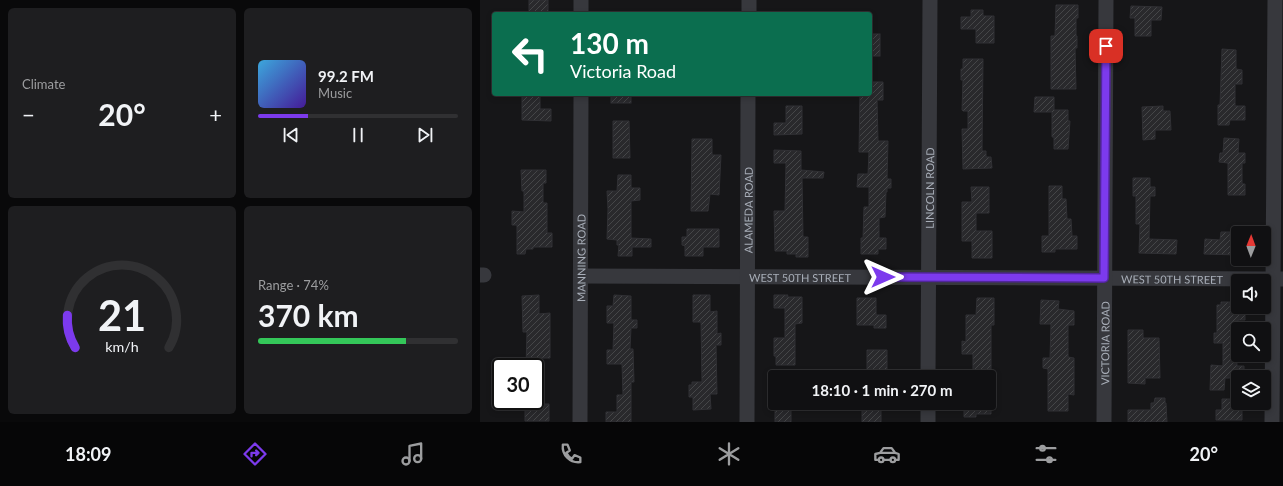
<!DOCTYPE html>
<html lang="en">
<head>
<meta charset="utf-8">
<style>
  body { margin:0; font-family:Lato,sans-serif; background:#1e1e20; color:#f1f3f6; height:100vh; display:flex; flex-direction:column; font-size:15px; white-space:nowrap }
  * { box-sizing:border-box; margin:0 }
  p { font-size:13px; color:#9c9d9f }
  .icon { flex:none; width:22px; height:22px; fill:none; stroke:currentColor; stroke-width:2; stroke-linecap:round; stroke-linejoin:round }
  .map { position:relative; flex:1; overflow:hidden }
  .panel { display:flex; flex-direction:column; gap:8px; padding:8px; background:#09090a; width:480px }
  .panel>* { flex:none }
  .hud { position:absolute; left:12px; top:12px; width:380px; height:84px; border-radius:4px; box-shadow:0 2px 6px #0003,0 0 0 1px #303032; background:#0b6e4f; color:#fff; overflow:hidden }
  .needle { width:26px; rotate:1deg }
  .fabs { position:absolute; left:751px; top:226px; display:grid; gap:8px }
  .fabs a { display:grid; place-items:center; width:40px; height:40px; border-radius:4px; background:#101012; box-shadow:0 2px 6px #0003,0 0 0 1px #303032; font-size:20px }
  .speed { position:absolute; left:12px; top:358px; display:flex; gap:8px; font-size:20px; font-weight:700; text-align:center }
  .speed>* { display:grid; place-content:center; width:52px; height:52px; border-radius:50%; background:#101012; box-shadow:0 2px 6px #0003,0 0 0 1px #303032; line-height:1 }
  .speed .limit { border:2px solid #111; border-radius:6px; background:#fff; color:#111 }
  .pin { position:absolute; display:grid; place-items:center; width:34px; height:34px; color:#fff; margin:-17px; border-radius:8px; box-shadow:0 2px 6px #0006 }
  .me { position:absolute; width:44px; margin:-22px; rotate:90deg; stroke-linejoin:round; filter:drop-shadow(0 0 3px #0008) }
  .turn { display:flex; align-items:center; gap:14px; height:84px; padding:0 12px; font-size:18px }
  .turn .icon { width:52px; height:52px; stroke-width:2.5 }
  .turn b { display:block; font-size:28px; line-height:34px }
  .big { font-size:30px; font-weight:700; line-height:1.1 }
  .panel .card { flex:1; display:flex; flex-direction:column; justify-content:center; gap:6px; min-width:0; padding:0 14px; border-radius:6px; background:#1e1e20 }
  .panel .dial { align-items:center; gap:0 }
  .dial svg { height:104px; overflow:visible; fill:none; stroke:#303032; stroke-width:7; stroke-linecap:round; text-anchor:middle }
  .dial text { fill:#f1f3f6; stroke:none }
  .song { display:flex; align-items:center; gap:12px }
  .cover { width:48px; height:48px; border-radius:6px; background:linear-gradient(135deg,hsl(200 70% 55%),hsl(260 70% 35%)) }
  .played { height:4px; border-radius:2px; background:linear-gradient(90deg,#7c3aed 25%,#303032 25%) }
  .keys { display:flex; justify-content:space-around; direction:ltr }
  .heat { display:flex; justify-content:space-between; align-items:center; font-size:22px; direction:ltr }
  .charge { height:6px; border-radius:3px; background:linear-gradient(90deg,#34c759 74%,#303032 0) }
  .panel .tiles { flex:1; display:grid; gap:8px; grid-template-columns:repeat(2,1fr) }
  .trip { position:absolute; left:288px; top:370px; width:228px; height:40px; border-radius:4px; background:#101012; box-shadow:0 2px 6px #0003,0 0 0 1px #303032; font-weight:700; line-height:40px; text-align:center }
  .dock { display:flex; height:64px; justify-content:space-around; align-items:center; background:#060607; color:#9c9d9f }
  .dock .icon { width:28px; height:28px }
  .dock .current { color:#7c3aed }
  .dock b { font-size:18px; color:#f1f3f6 }
  main { display:flex; flex:1; min-height:0 }
  .map>svg:first-child { display:block }
  .building { fill:url(#building-hatch); stroke:#303034 }
  .lines { fill:none; stroke-linecap:round; stroke-linejoin:round }
  .minor { stroke:#37383d; stroke-width:15 }
  .route-casing { stroke:#51269a; stroke-width:10 }
  .route { stroke:#7c3aed; stroke-width:7 }
  .labels { text-anchor:middle; dominant-baseline:central; stroke-width:4; stroke-linejoin:round; paint-order:stroke }
  .street-label { font-size:11px; fill:#a8aeb8; stroke:#111113 }
</style>
</head>
<body>
<main>
<section class="panel">
<div class="tiles">
<div class="card"><p>Climate</p>
<div class="heat"><a>−</a><b class="big">20°</b><a>+</a></div>
</div>
<div class="card">
<div class="song"><i class="cover"></i><div><b>99.2 FM</b><p>Music</p></div></div>
<div class="played"></div>
<div class="keys"><svg class="icon" aria-label="previous" viewBox="0 0 24 24"><path d="M18 5L8 12l10 7zM5 5v14"/></svg><svg class="icon" aria-label="pause" viewBox="0 0 24 24"><path d="M8 5v14M16 5v14"/></svg><svg class="icon" aria-label="next" viewBox="0 0 24 24"><path d="M6 5l10 7-10 7zM19 5v14"/></svg></div>
</div>
<div class="card dial"><svg viewBox="0 0 100 80">
<path d="M14 69A42 42 0 1 1 86 69"/>
<path d="M14 69A42 42 0 0 1 8 44" stroke="#7c3aed"/>
<text x="50" y="56" font-size="32" font-weight="700">21</text>
<text x="50" y="72" font-size="11">km/h</text>
</svg></div>
<div class="card"><p>Range · 74%</p><b class="big">370 km</b><div class="charge"></div></div>
</div>
</section>
<div class="map">
<svg width="803" height="422" viewBox="0 0 803 422">
  <defs>
    <pattern id="building-hatch" width="6" height="6" patternUnits="userSpaceOnUse"><rect width="6" height="6" fill="#29292c"/><path d="M-1 1l2-2M0 6l6-6M5 7l2-2" fill="none" stroke="#454648"/></pattern>
  </defs>
  <rect width="100%" height="100%" fill="#161618"/>
  <g class="building">
    <rect x="49" y="0" width="19" height="14"/>
    <polygon points="576,5 598,5 598,18 596,18 596,36 597,36 597,48 595,48 596,89 571,89 571,36 575,36"/>
    <polygon points="651,6 682,7 681,20 671,20 671,36 655,36 655,18 650,18"/>
    <polygon points="491,10 503,10 503,16 514,16 514,43 496,43 496,29 481,29 481,17 491,17"/>
    <rect x="390" y="34" width="10" height="22"/>
    <polygon points="742,49 756,50 756,69 762,70 762,84 755,84 755,106 765,106 765,120 750,120 749,125 738,125 738,105 740,105"/>
    <polygon points="483,59 503,59 502,151 506,151 506,157 511,157 512,168 483,169 482,129 488,129 488,111 483,111 482,110 483,80 481,80 481,69 483,69"/>
    <polygon points="390,82 403,82 403,100 397,100 398,141 408,141 407,179 411,179 411,188 407,188 407,192 406,192 405,217 399,218 399,238 406,238 406,249 398,249 398,254 381,254 381,238 383,238 384,207 389,207 389,187 377,187 378,174 388,174 389,152 379,152 380,94 390,94"/>
    <polygon points="42,94 60,94 60,109 71,109 71,121 42,120"/>
    <rect x="131" y="94" width="20" height="9"/>
    <polygon points="555,97 574,97 574,110 588,110 588,121 590,121 588,149 574,149 574,137 572,137 572,112 554,112"/>
    <polygon points="306,106 322,106 322,134 294,135 294,123 306,123"/>
    <polygon points="683,106 683,111 690,111 691,130 675,130 675,139 663,140 662,107"/>
    <polygon points="133,121 149,121 150,158 133,158"/>
    <polygon points="744,138 759,139 758,153 765,153 765,163 762,163 762,184 765,184 765,195 748,195 748,163 739,162 740,153 743,153"/>
    <polygon points="212,139 232,139 232,155 241,155 239,195 230,194 228,211 211,211"/>
    <polygon points="294,150 321,151 321,170 344,172 343,178 322,178 323,237 328,237 328,257 316,257 316,254 307,254 307,251 295,251 294,211 305,211 306,163 294,163"/>
    <polygon points="41,170 66,170 66,183 63,183 63,203 67,203 67,233 72,233 72,247 53,247 53,249 46,249 45,254 37,254 37,225 32,225 32,211 44,212 44,191 42,191"/>
    <polygon points="138,175 151,175 151,188 160,188 160,200 151,201 151,238 171,239 171,247 152,247 152,256 138,256 139,245 137,245 137,240 127,239 128,209 127,191 137,191"/>
    <polygon points="653,178 670,178 670,187 675,187 675,196 670,196 669,239 697,240 696,254 659,253 660,224 656,224 656,196 653,196"/>
    <polygon points="569,186 582,186 582,199 586,199 587,219 591,219 592,236 597,236 597,249 575,249 575,252 562,252 562,236 569,236"/>
    <polygon points="491,187 509,187 509,213 496,213 496,231 512,231 512,258 492,258 492,241 482,241 482,202 492,202"/>
    <polygon points="207,229 239,229 239,247 223,247 223,256 205,256 205,246 202,245 202,237 207,237"/>
    <polygon points="741,232 750,232 750,240 758,241 758,255 724,254 725,239 740,240"/>
    <polygon points="59,295 59,314 70,313 70,358 61,358 61,367 46,367 47,332 43,332 42,296"/>
    <polygon points="134,295 151,296 151,320 157,320 157,328 151,328 150,349 153,349 154,382 151,382 151,422 126,422 126,412 137,412 137,395 143,395 142,364 127,364 127,350 133,350 134,323 127,323 127,306 133,306"/>
    <polygon points="213,295 230,295 230,312 237,311 237,334 241,333 241,345 236,345 237,394 230,394 231,409 213,410 213,397 209,397 209,385 212,385 212,382 222,382 221,322 213,322"/>
    <polygon points="294,295 308,295 307,297 322,297 322,323 315,324 315,365 296,365 296,356 294,356 294,338 305,338 305,308 294,308"/>
    <polygon points="377,298 396,298 396,315 406,315 406,328 394,328 394,325 377,325"/>
    <polygon points="497,298 514,298 514,325 511,325 511,369 493,370 493,354 482,354 482,341 486,342 486,315 496,315"/>
    <polygon points="561,300 579,301 578,309 594,311 594,325 588,325 588,357 594,358 594,395 588,394 588,411 568,411 568,369 563,368 563,358 570,358 571,324 560,324"/>
    <polygon points="741,302 750,302 750,305 754,305 754,308 765,308 765,320 758,320 758,342 756,342 757,366 764,366 764,377 758,377 758,378 745,378 744,390 730,390 731,365 743,366 743,343 734,343 734,333 737,333 737,305 741,305"/>
    <polygon points="648,330 663,330 663,338 679,338 680,378 665,378 665,384 648,383"/>
    <polygon points="387,350 407,350 407,373 403,373 403,377 387,377"/>
    <polygon points="675,398 685,398 685,403 686,403 687,422 648,422 648,410 671,410 671,403 674,403"/>
    <polygon points="742,399 757,399 757,410 762,410 762,420 736,420 736,410 742,410"/>
    <polygon points="45,401 60,401 60,404 69,404 69,421 45,421"/>
    <rect x="295" y="403" width="16" height="19"/>
    <polygon points="493,403 511,403 511,414 496,414 496,417 484,417 484,405 493,405"/>
    <rect x="382" y="408" width="19" height="14"/>
  </g>
  <g class="lines">
    <g class="minor">
      <polyline points="101,14 101,0"/>
      <polyline points="269,14 269,0"/>
      <polyline points="0,275 4,275"/>
      <path id="s1" d="M101,276L803,279"/>
      <path id="s2" d="M448,377L450,0"/>
      <path id="s3" d="M100,422L101,94"/>
      <path id="s4" d="M267,422L268,94"/>
      <polyline points="448,422 448,403"/>
      <path id="s5" d="M624,422L626,0"/>
      <polyline points="792,422 795,0"/>
    </g>
  </g>
  <g class="lines">
    <defs>
      <polyline id="route" points="403,277 624,278 626,46"/>
    </defs>
    <use href="#route" class="route-casing"/>
    <use href="#route" class="route"/>
  </g>
  <g class="labels">
    <g class="street-label">
      <text stroke="none"><textPath href="#s2" startOffset="189">LINCOLN ROAD</textPath></text>
      <text stroke="none"><textPath href="#s4" startOffset="212">ALAMEDA ROAD</textPath></text>
      <text stroke="none"><textPath href="#s3" startOffset="164">MANNING ROAD</textPath></text>
      <text stroke="none"><textPath href="#s1" startOffset="219">WEST 50TH STREET</textPath></text>
      <text stroke="none"><textPath href="#s1" startOffset="591">WEST 50TH STREET</textPath></text>
      <text stroke="none"><textPath href="#s5" startOffset="79">VICTORIA ROAD</textPath></text>
    </g>
  </g>
</svg>
<div class="fabs">
<a><svg class="needle" viewBox="-14 -14 28 28"><path d="M0-13l5 13h-10z" fill="#e53935"/><path d="M0 13l5-13h-10z" fill="#9c9d9f"/></svg></a>
<a><svg class="icon" aria-label="sound" viewBox="0 0 24 24"><path d="M4 9h4l5-4v14l-5-4H4zM17 9q2 3 0 6"/></svg></a>
<a><svg class="icon" aria-label="search" viewBox="0 0 24 24"><circle cx="10" cy="10" r="6"/><path d="M15 15l6 6"/></svg></a>
<a><svg class="icon" aria-label="layers" viewBox="0 0 24 24"><path d="M12 4l9 5-9 5-9-5zM3 14l9 5 9-5"/></svg></a>
</div>
<div class="speed"><div class="limit">30</div></div>
<div class="pin" style="left:626px;top:46px;background:#d93025"><svg class="icon" aria-label="arrive" viewBox="0 0 24 24"><path d="M6 21V4h12l-3 4 3 4H6"/></svg></div>
<svg class="me" style="left:403px;top:277px" viewBox="-20 -20 40 40"><path d="M0-17L14 15 0 8-14 15z" fill="#7c3aed" stroke="#fff" stroke-width="4"/></svg>
<div class="trip">18:10 · 1 min · 270 m</div>
<div class="hud">
<div class="turn"><svg class="icon" aria-label="left" viewBox="0 0 24 24"><path d="M17 20v-9H6M10 6l-5 5 5 5"/></svg><div><b>130 m</b>Victoria Road</div></div>
</div>
</div>
</main>
<nav class="dock">
<b>18:09</b>
<svg class="icon current" aria-label="directions" viewBox="0 0 24 24"><path d="M12 3l9 9-9 9-9-9zM9 14v-3h6M13 9l2 2-2 2"/></svg>
<svg class="icon" aria-label="music" viewBox="0 0 24 24"><path d="M9 18V5l10-2v13"/><circle cx="6" cy="18" r="3"/><circle cx="16" cy="16" r="3"/></svg>
<svg class="icon" aria-label="phone" viewBox="0 0 24 24"><path d="M5 4h4l2 5-3 2q2 4 5 5l2-3 5 2v4C11 20 4 13 5 4z"/></svg>
<svg class="icon" aria-label="climate" viewBox="0 0 24 24"><path d="M12 3v18M4 7l16 10M4 17L20 7"/></svg>
<svg class="icon" aria-label="car" viewBox="0 0 24 24"><path d="M5 17H2v-5l4-1 3-4h7l3 4 3 1v5h-3M9 17h6M6 11h13"/><circle cx="7" cy="17" r="2"/><circle cx="17" cy="17" r="2"/></svg>
<svg class="icon" aria-label="filters" viewBox="0 0 24 24"><path d="M4 7h16M4 17h16"/><circle cx="9" cy="7" r="2"/><circle cx="15" cy="17" r="2"/></svg>
<b>20°</b>
</nav>
</body>
</html>
